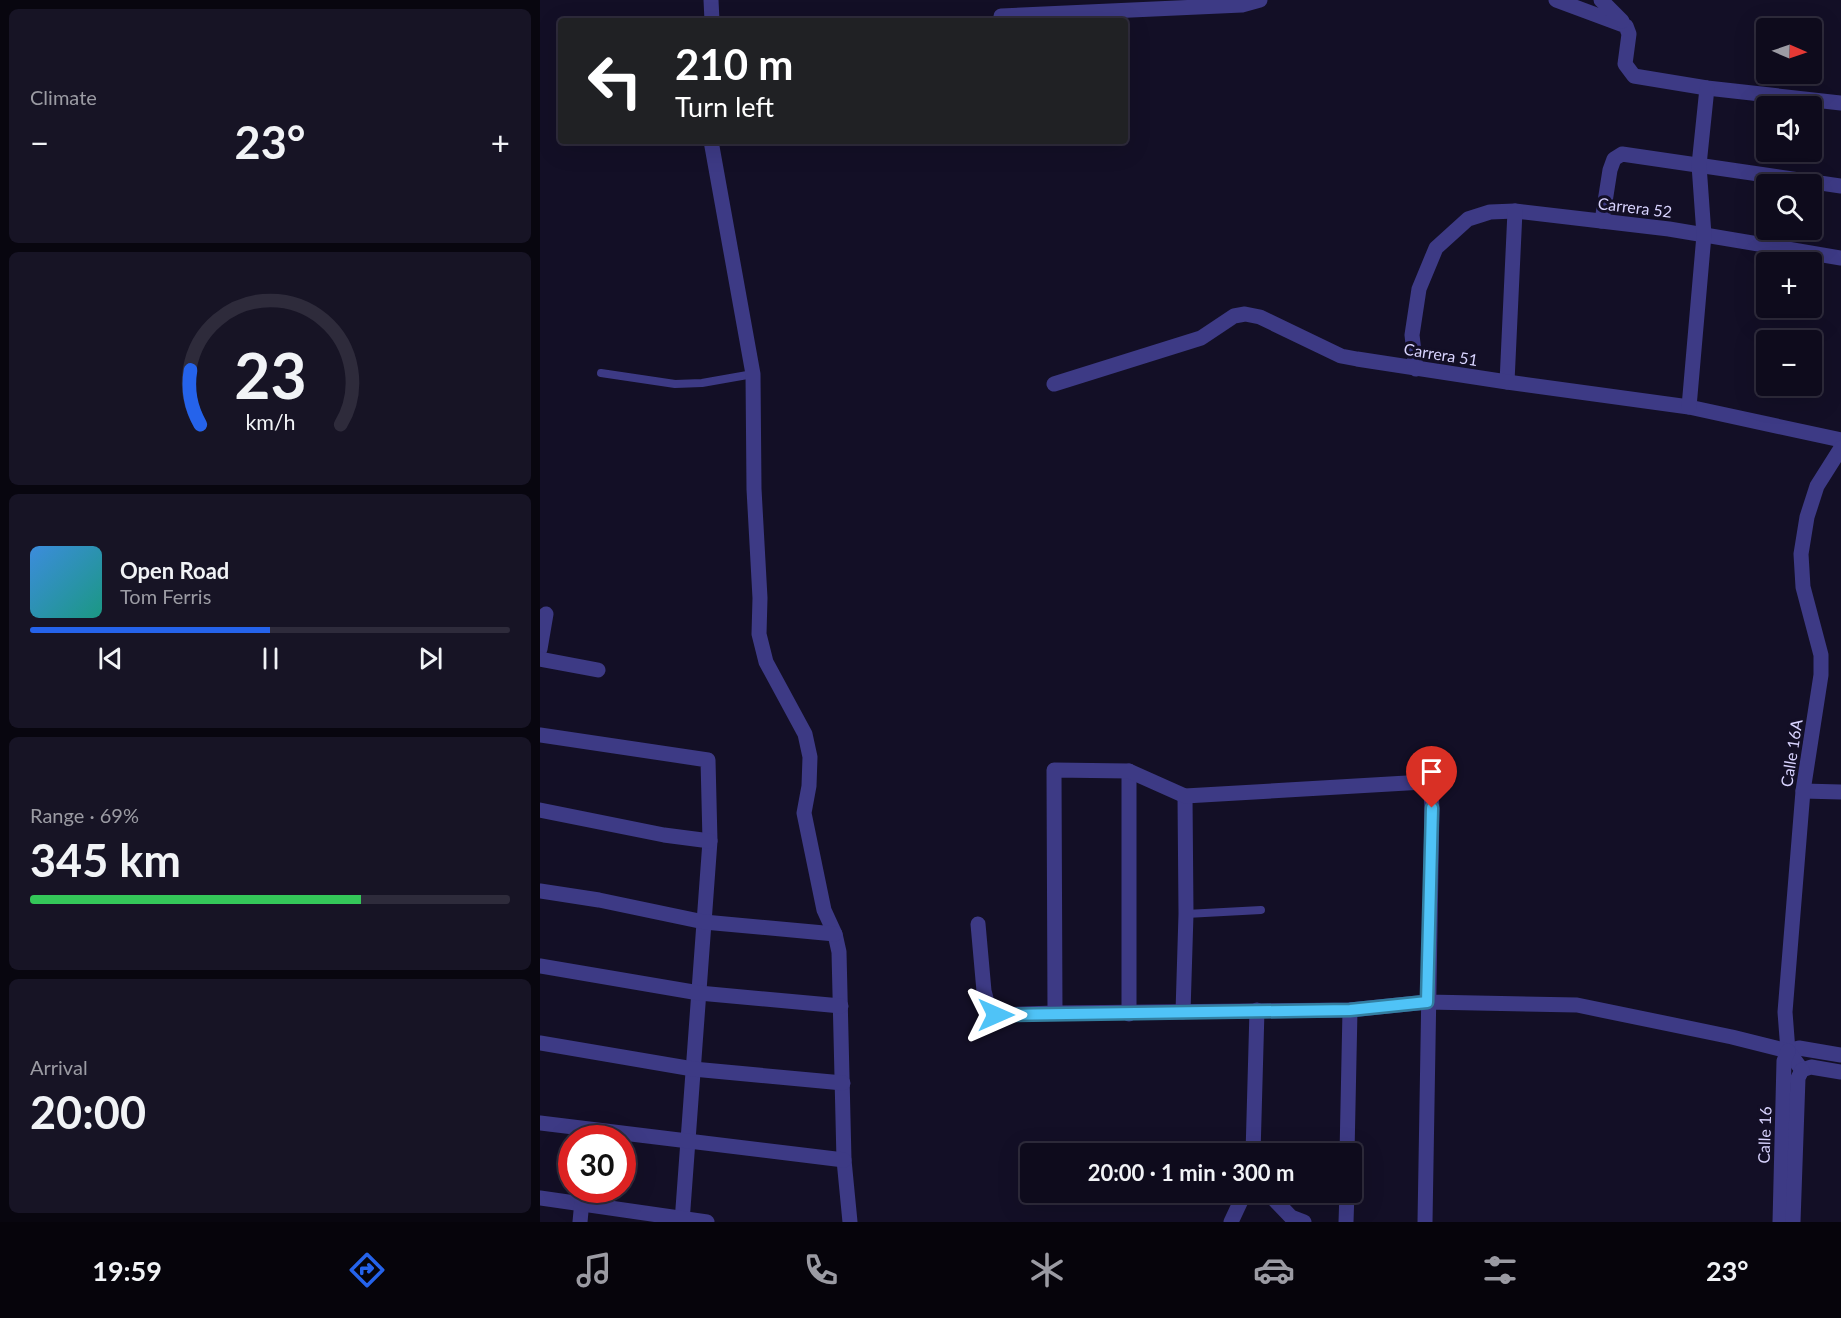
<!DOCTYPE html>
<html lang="en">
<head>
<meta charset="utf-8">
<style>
  body { margin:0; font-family:Lato,sans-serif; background:#171425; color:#f1f3f6; height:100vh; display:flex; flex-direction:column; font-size:22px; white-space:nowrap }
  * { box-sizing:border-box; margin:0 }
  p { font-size:20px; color:#9b9ba3 }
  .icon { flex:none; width:33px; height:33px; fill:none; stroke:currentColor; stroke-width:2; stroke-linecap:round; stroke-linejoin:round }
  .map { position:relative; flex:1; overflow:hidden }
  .side { display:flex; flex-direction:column; gap:9px; padding:9px; background:#08060f; width:540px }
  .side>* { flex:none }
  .top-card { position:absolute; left:18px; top:18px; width:570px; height:126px; border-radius:6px; box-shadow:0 6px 24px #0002,0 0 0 2px #2e2b3b; background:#202124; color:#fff; overflow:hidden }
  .needle { width:39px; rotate:92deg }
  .fabs { position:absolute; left:1216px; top:18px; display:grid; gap:12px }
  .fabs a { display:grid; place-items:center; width:66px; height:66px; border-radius:6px; background:#0e0b1c; box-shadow:0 6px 24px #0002,0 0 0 2px #2e2b3b; font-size:30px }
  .speed { position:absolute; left:18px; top:1125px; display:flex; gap:12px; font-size:30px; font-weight:700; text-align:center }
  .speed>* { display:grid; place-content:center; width:78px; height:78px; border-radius:50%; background:#0e0b1c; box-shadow:0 6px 24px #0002,0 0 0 2px #2e2b3b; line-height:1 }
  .speed .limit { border:9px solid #d22; background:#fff; color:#111 }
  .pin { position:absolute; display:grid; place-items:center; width:51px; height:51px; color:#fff; margin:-62px -26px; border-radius:50% 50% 50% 0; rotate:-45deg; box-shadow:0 0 6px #0007 }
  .pin .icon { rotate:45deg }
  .me { position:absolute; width:66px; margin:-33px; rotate:90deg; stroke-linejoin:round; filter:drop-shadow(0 0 4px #0008) }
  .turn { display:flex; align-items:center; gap:21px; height:126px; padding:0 18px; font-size:27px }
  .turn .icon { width:78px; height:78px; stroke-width:2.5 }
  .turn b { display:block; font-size:42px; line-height:51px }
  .big { font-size:45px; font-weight:700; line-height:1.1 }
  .side .card { flex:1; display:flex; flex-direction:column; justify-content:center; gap:9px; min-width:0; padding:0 21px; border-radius:9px; background:#171425 }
  .side .dial { align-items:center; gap:0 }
  .dial svg { height:156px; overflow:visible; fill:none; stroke:#2e2b3b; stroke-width:7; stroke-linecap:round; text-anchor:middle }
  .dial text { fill:#f1f3f6; stroke:none }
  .song { display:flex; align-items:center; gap:18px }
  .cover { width:72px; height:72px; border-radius:9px; background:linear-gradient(135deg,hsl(210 70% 55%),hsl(170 70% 35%)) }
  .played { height:6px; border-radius:3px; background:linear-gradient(90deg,#2563eb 50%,#2e2b3b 50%) }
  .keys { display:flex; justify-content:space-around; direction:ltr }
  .heat { display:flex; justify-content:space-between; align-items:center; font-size:33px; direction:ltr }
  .charge { height:9px; border-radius:4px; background:linear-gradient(90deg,#34c759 69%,#2e2b3b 0) }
  .trip { position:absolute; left:480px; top:1143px; width:342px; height:60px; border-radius:6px; background:#0e0b1c; box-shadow:0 6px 24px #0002,0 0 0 2px #2e2b3b; font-weight:700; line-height:60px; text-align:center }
  .dock { display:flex; height:96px; justify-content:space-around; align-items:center; background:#06040b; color:#9b9ba3 }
  .dock .icon { width:42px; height:42px }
  .dock .selected { color:#2563eb }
  .dock b { font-size:27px; color:#f1f3f6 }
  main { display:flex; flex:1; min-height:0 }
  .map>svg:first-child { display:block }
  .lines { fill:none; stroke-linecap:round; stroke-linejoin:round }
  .service { stroke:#3d3a85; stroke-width:8 }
  .minor { stroke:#3d3a85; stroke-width:15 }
  .route-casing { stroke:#337fa1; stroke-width:15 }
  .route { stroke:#4fc3f7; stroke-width:10 }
  .labels { text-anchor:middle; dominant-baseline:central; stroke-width:6; stroke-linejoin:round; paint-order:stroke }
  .street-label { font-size:16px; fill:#d9d4ff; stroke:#130f26 }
</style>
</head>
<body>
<main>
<section class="side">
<div class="card"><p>Climate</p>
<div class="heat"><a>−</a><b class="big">23°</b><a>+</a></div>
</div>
<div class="card dial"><svg viewBox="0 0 100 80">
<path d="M14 69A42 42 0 1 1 86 69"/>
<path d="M14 69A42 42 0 0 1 9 41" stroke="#2563eb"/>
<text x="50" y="56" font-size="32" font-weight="700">23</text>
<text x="50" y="72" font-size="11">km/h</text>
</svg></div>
<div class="card">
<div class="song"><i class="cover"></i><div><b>Open Road</b><p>Tom Ferris</p></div></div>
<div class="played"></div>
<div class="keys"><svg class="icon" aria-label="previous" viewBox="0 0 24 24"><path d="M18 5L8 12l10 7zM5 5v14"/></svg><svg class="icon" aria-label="pause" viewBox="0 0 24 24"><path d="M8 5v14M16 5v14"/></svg><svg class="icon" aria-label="next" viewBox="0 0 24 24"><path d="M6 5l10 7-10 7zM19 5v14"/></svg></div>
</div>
<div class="card"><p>Range · 69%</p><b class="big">345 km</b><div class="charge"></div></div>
<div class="card"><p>Arrival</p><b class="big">20:00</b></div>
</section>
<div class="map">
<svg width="1301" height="1222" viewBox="0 0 1301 1222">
  <rect width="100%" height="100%" fill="#130f26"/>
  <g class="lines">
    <g class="service">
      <polyline points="61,373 135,384 162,383 213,374"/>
      <polyline points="646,914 721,910"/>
    </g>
    <g class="minor">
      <polyline points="171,0 172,21"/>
      <polyline points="1016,0 1086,26 1089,34 1085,64 1094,76 1167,88 1301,103"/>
      <polyline points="1061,0 1082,21"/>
      <polyline points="461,16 702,5 720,0"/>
      <polyline points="171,141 213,374 214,489 220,598 219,634 226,662 265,734 270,757 269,786 264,813 284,910 295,934 299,952 304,1160 310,1222"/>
      <polyline points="1062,221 1070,170 1074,159 1082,154 1301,186"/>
      <polyline points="876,369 872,335 879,289 896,248 928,219 950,212 975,211 1129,229 1301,258"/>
      <polyline points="967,382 975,211"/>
      <polyline points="514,384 661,338 694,316 705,314 720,317 801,356 817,359 967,382 1149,407 1301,440"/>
      <polyline points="1149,407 1164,235 1159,165 1167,88"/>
      <polyline points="0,649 6,614"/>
      <polyline points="0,659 58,670"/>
      <polyline points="0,735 168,760 170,841 142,1222"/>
      <polyline points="589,771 589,1014"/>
      <polyline points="1263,791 1301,792"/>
      <polyline points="0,810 124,835 170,841"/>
      <polyline points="0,891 59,900 164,922 295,934"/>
      <polyline points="438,924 444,991 448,1006 456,1015 515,1013"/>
      <polyline points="0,966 159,993 301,1006"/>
      <polyline points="643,1012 646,914 645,796"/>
      <polyline points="0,1043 153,1069 303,1083"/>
      <polyline points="1248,1051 1259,1048 1301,1055"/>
      <polyline points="1262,1070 1248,1051 1245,1012 1263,791 1281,675 1281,655 1263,587 1261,554 1267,517 1277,486 1301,448"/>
      <polyline points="1262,1070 1271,1067 1301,1072"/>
      <polyline points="0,1123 304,1160"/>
      <polyline points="713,1154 717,1010"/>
      <polyline points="807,1154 810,1010"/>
      <polyline points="727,1192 751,1217 764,1222"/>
      <polyline points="0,1198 167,1222"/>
      <polyline points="40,1222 43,1190"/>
      <polyline points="691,1222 705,1192"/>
      <polyline points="806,1222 807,1192"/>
      <polyline points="885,1222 892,808 891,791 884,782 645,796 589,771 514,770 515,1013 810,1010 887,1002 1037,1005 1192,1037 1248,1051"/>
      <polyline points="1240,1222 1244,1061 1248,1051"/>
      <polyline points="1253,1222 1258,1078 1262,1070"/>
    </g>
  </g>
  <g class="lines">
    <defs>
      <polyline id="route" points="456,1015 810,1010 887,1002 892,808"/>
    </defs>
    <use href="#route" class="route-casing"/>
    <use href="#route" class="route"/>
  </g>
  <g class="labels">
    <g class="street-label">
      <text transform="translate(1095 207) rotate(7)">Carrera 52</text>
      <text transform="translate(901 354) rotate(9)">Carrera 51</text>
      <text transform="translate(1251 753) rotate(-81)">Calle 16A</text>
      <text transform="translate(1224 1135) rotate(-88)">Calle 16</text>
    </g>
  </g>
</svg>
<div class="fabs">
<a><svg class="needle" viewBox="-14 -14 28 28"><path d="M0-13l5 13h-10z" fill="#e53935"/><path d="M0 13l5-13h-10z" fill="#9b9ba3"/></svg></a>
<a><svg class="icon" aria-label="sound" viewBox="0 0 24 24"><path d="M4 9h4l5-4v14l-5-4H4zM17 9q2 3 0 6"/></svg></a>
<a><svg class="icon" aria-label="search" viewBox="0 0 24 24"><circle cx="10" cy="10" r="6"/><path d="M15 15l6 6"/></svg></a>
<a>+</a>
<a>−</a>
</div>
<div class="speed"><div class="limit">30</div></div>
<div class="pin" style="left:892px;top:808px;background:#d93025"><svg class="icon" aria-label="arrive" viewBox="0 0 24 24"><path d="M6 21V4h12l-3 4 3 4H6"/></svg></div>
<svg class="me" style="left:456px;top:1015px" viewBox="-20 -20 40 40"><path d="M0-17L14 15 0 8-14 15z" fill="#4fc3f7" stroke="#fff" stroke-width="4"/></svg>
<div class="trip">20:00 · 1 min · 300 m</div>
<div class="top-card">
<div class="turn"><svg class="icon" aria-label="left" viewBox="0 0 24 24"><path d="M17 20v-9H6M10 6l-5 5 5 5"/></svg><div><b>210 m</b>Turn left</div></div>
</div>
</div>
</main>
<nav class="dock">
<b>19:59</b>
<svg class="icon selected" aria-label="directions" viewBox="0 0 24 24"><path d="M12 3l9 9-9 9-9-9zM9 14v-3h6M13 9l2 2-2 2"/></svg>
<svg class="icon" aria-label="music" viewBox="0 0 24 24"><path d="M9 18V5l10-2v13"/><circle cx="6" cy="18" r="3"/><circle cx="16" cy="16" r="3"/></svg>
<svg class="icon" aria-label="phone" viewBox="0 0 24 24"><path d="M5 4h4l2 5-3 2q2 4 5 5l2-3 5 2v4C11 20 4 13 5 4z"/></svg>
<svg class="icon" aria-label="climate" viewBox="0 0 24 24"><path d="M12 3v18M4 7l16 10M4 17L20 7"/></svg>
<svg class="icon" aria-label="car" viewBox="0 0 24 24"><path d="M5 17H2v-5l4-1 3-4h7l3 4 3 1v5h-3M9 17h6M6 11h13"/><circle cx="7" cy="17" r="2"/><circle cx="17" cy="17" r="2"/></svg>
<svg class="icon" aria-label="filters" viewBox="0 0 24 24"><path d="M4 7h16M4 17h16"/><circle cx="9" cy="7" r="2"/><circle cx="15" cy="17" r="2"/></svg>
<b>23°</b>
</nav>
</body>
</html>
